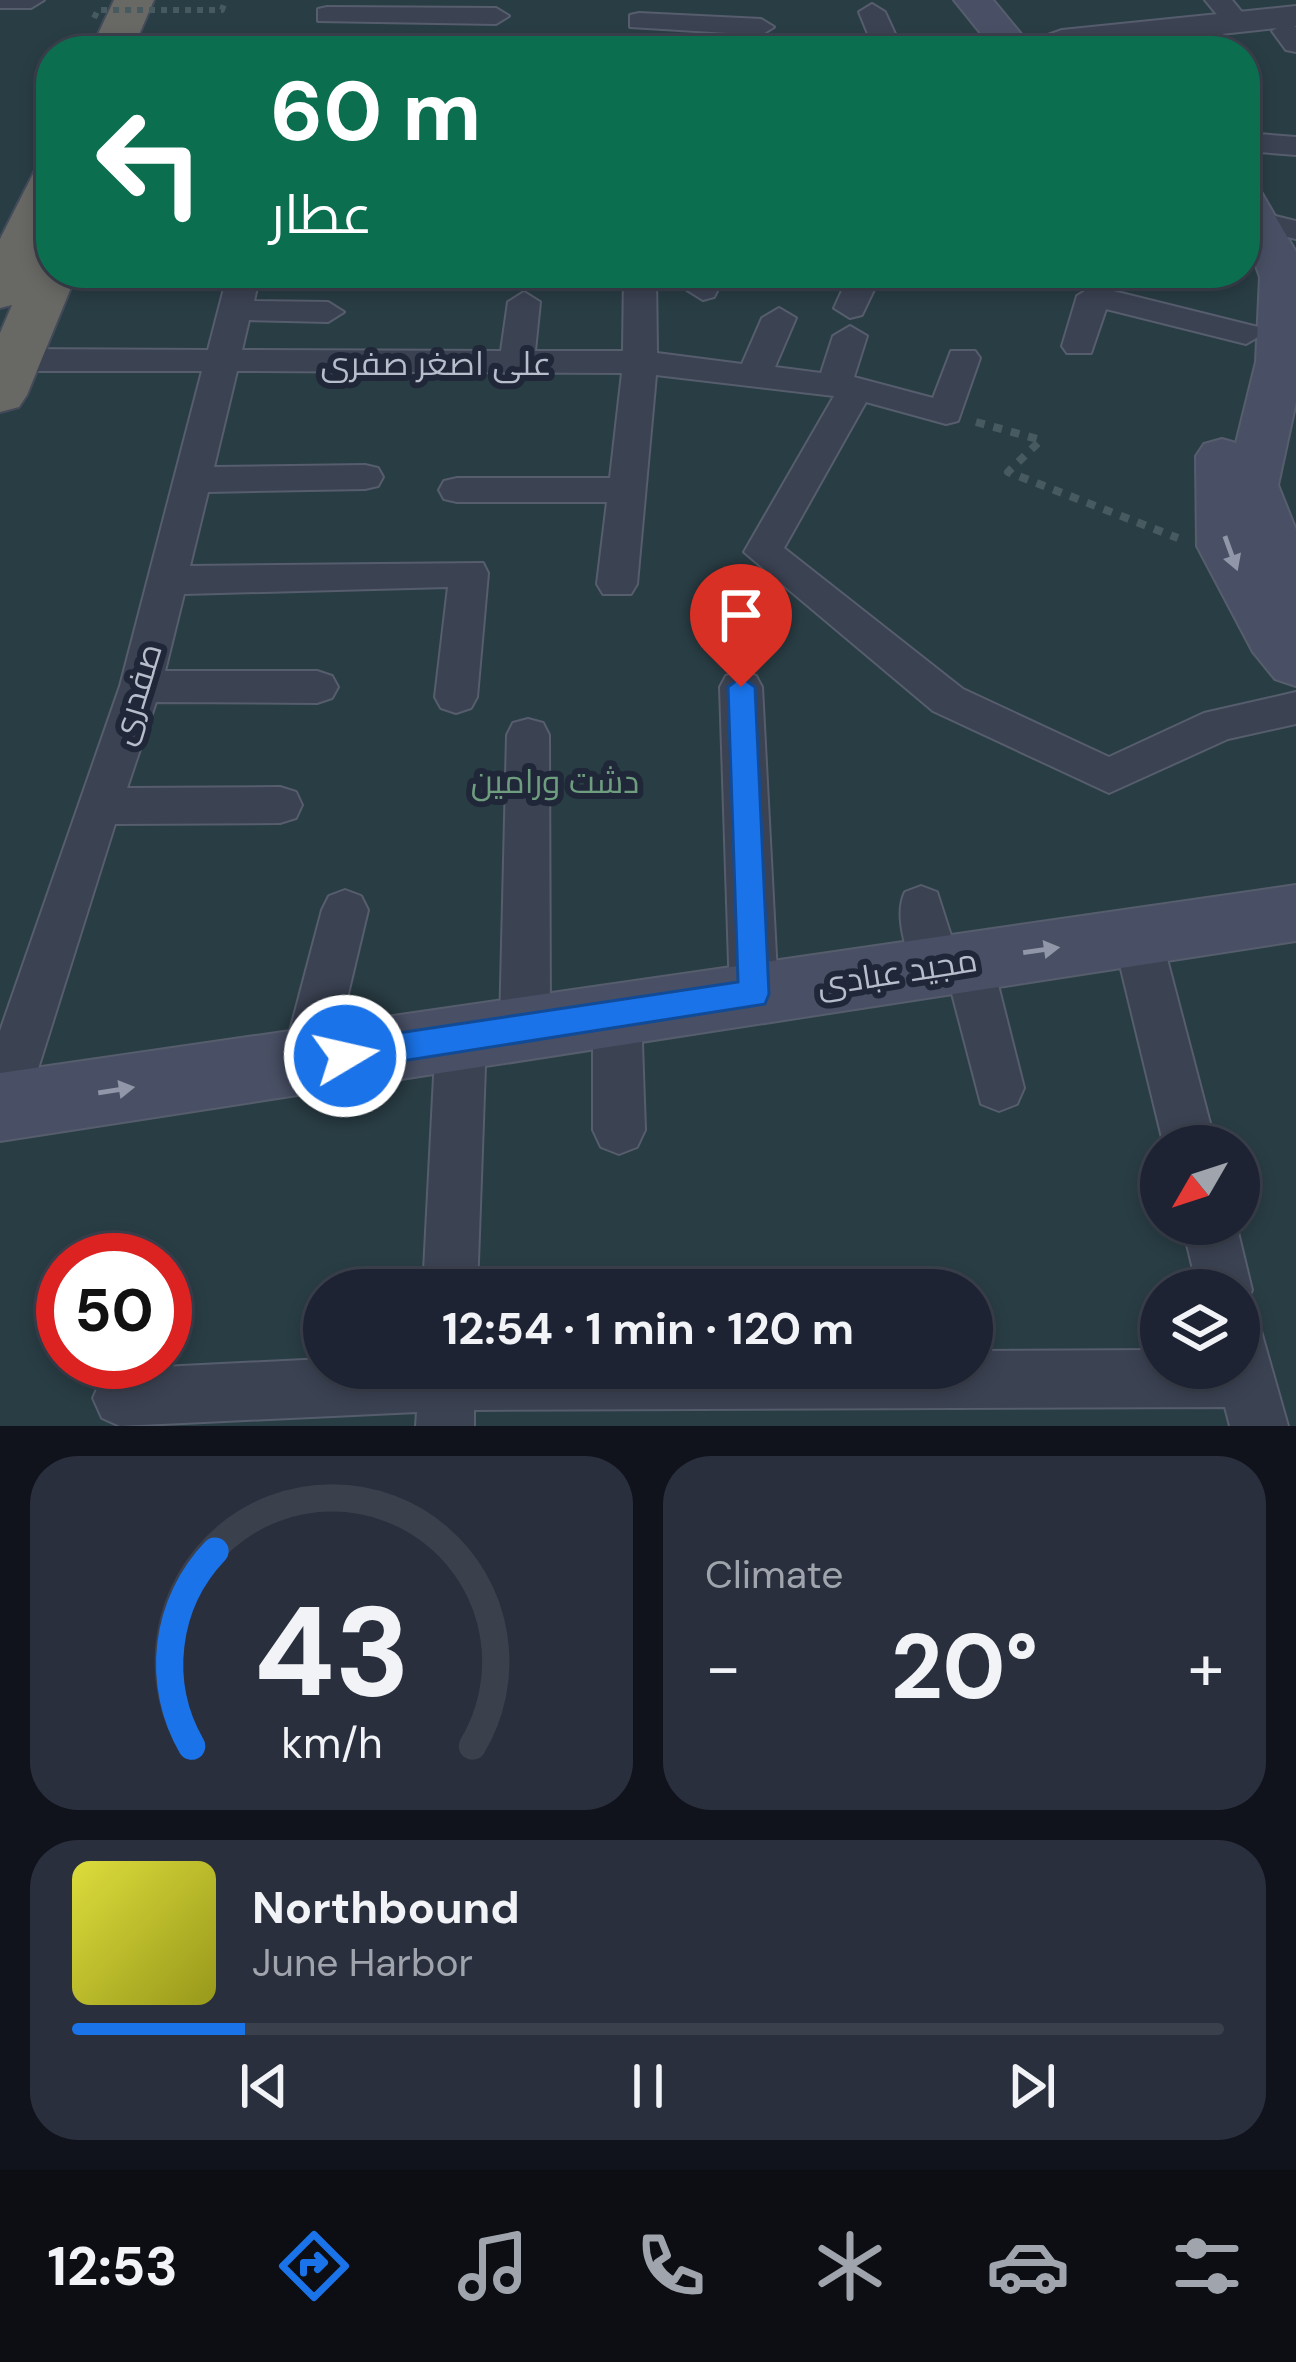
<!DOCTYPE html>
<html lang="en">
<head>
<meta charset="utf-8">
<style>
  body { margin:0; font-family:"DM Sans",Cairo,sans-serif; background:#2a2f3e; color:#f1f3f6; height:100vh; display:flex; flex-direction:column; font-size:45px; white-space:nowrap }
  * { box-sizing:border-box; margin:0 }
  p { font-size:39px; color:#a0a4ac }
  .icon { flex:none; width:66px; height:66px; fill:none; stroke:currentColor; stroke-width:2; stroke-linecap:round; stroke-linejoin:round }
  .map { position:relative; height:1426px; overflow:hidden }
  .details { display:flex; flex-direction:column; gap:30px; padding:30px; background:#10131c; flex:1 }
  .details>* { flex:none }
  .banner { position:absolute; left:36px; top:36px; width:1224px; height:252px; border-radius:48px; box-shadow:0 6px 18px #0003,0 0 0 3px #3b404d; background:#0b6e4f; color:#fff; overflow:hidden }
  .needle { width:78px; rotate:231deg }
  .tools { position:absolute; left:1140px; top:1125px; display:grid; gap:24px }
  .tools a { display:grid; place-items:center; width:120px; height:120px; border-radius:50%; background:#1d2332; box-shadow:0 6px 18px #0003,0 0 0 3px #3b404d; font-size:60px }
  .speed { position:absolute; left:36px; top:1233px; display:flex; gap:24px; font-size:60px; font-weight:700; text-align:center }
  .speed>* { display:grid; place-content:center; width:156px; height:156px; border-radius:50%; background:#1d2332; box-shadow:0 6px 18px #0003,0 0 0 3px #3b404d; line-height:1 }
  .speed .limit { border:18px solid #d22; background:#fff; color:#111 }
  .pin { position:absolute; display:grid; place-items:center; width:102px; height:102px; color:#fff; margin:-123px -51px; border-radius:50% 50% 50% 0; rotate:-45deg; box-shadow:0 0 12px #0007 }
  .pin .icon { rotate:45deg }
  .me { position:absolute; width:132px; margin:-66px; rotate:81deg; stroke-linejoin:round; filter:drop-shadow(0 0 9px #0008) }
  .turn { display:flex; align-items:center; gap:42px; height:252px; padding:0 36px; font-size:54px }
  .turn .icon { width:156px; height:156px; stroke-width:2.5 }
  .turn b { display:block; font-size:84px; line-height:102px }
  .big { font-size:90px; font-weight:700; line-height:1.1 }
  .details .tile { flex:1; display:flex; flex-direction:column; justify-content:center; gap:18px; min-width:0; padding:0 42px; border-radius:48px; background:#2a2f3e }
  .details .dial { align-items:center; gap:0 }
  .dial svg { height:312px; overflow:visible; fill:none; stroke:#3b404d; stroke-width:7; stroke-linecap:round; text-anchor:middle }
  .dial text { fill:#f1f3f6; stroke:none }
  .song { display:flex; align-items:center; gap:36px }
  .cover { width:144px; height:144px; border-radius:18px; background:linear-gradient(135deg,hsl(60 70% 55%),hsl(60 70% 35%)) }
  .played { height:12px; border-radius:6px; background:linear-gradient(90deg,#1a73e8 15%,#3b404d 15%) }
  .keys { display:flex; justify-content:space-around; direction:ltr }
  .heat { display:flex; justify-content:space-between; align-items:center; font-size:66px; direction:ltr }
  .details .tiles { flex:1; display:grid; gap:30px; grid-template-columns:1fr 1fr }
  .tile:last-child { grid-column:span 2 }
  .trip { position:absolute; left:303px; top:1269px; width:690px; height:120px; border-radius:60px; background:#1d2332; box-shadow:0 6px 18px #0003,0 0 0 3px #3b404d; font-weight:700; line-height:120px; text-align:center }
  .menu { display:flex; height:192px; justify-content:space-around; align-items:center; background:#0c0e14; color:#a0a4ac }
  .menu .icon { width:84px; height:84px }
  .menu .selected { color:#1a73e8 }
  .menu b { font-size:54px; color:#f1f3f6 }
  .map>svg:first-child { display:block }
  .green { fill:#293d44; fill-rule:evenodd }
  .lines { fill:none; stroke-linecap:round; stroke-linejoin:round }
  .minor-casing { stroke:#565d6d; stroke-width:4 }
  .tertiary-casing { stroke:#565d6d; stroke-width:4 }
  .secondary-casing { stroke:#565d6d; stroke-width:4 }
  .trunk-casing { stroke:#434a5a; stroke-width:4 }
  .path { stroke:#475a60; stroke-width:8; stroke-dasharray:9 9; stroke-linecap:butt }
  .minor { fill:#3b4252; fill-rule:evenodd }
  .tertiary { fill:#3b4252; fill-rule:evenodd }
  .secondary { fill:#495065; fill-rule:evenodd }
  .trunk { fill:#686865; fill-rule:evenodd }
  .path-bridge { stroke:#475a60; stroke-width:6; stroke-dasharray:6 6; stroke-linecap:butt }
  .oneway { fill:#9197a8 }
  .route { fill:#1a73e8; stroke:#114b97; stroke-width:3 }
  .labels { text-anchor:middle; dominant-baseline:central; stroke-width:12; stroke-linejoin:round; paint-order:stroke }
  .street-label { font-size:33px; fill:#b8bdcc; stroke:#202738 }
  .park-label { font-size:33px; fill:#6f9d7f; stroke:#202738 }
</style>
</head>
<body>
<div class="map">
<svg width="1296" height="1426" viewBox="0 0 1296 1426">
  <rect width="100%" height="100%" fill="#272f43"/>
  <path class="green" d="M0,0H1296V1426H0ZM51,51H1245V273H51ZM1161,1146H1239V1224H1161ZM63,1260H165V1362H63ZM324,1290H972V1368H324ZM1161,1290H1239V1368H1161Z"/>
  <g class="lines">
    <defs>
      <g id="minor">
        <polygon points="0,0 44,0 31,8 0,8"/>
        <polygon points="1205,0 1232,0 1250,22 1246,28 1228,28"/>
        <polygon points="872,4 885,12 903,51 875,51 859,12"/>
        <polygon points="327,7 496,8 509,16 496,24 318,21 318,9"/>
        <polygon points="639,13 761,19 774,27 761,35 630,27 630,15"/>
        <polygon points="1285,23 1296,27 1296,52 1286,50 1272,31"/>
        <polygon points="1245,133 1296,137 1296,155 1245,151"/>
        <polygon points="1259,212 1296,221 1296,239 1248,228 1248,214"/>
        <polygon points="228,273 260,273 254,301 328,302 344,312 328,322 249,320 242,350 501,351 508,302 524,292 540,302 535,351 623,351 624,273 656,273 657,353 742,364 762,318 779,308 796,318 775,367 821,373 833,336 850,326 867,336 854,377 933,398 951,351 975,351 980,358 958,421 946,424 866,402 784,548 963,689 1109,757 1204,713 1296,692 1296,724 1228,739 1109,793 933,711 744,552 834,396 656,375 637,584 631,594 603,594 597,584 607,502 457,502 444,499 439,490 444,481 457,478 610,478 622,373 237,371 214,467 365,465 378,468 383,477 378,486 365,489 208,492 190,566 483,563 488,573 477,697 471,708 456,713 441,708 435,697 448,587 184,594 165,671 317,671 332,676 338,687 332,698 317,703 156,702 127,788 280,787 296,792 302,805 296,818 280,823 115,824 26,1107 19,1124 0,1130 0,1031 120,686 202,371 15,371 3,367 0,357 15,349 208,350"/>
        <polygon points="694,273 726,273 714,297 703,300 687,290"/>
        <polygon points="850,273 882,273 862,315 850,318 834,308"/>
        <polygon points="1093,286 1258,327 1263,334 1246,344 1106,309 1091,353 1067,353 1062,346 1077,296"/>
        <polygon points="741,671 756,676 762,687 778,994 771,1009 754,1015 737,1009 730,994 720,687 726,676"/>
        <polygon points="528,719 543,723 549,735 550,1028 542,1044 525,1050 508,1044 500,1028 507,735 513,723"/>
        <path d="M921,886L937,892L954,945L968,940L985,946L992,961L1024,1088L1017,1104L999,1111L981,1104L949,982L936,987L919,981C908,957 893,916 905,892Z"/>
        <polygon points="345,890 361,896 368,910 332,1061 325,1077 307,1084 289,1077 282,1061 322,910 329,896"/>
        <polygon points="1137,916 1154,922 1161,936 1216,1146 1164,1146 1113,936 1120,922"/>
        <polygon points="617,993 634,1000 641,1015 645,1130 637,1147 619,1154 601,1147 593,1130 593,1015 600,1000"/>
        <polygon points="461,1016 478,1022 486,1038 477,1290 423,1290 436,1038 444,1022"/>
        <polygon points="1182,1224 1236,1224 1252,1290 1244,1309 1239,1312 1239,1290 1198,1290"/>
        <polygon points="1239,1316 1259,1324 1288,1426 1230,1426 1225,1407 474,1410 474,1426 416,1426 417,1412 120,1426 102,1418 93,1398 102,1378 122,1369 324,1359 324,1368 972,1368 972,1351 1161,1350 1161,1368 1239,1368"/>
      </g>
      <polygon id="tertiary" points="1296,6 1296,26 1066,51 1026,48 1031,41 1062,30"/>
      <g id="secondary">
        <polygon points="954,0 993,0 1035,51 995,51"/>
        <polygon points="1245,186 1260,190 1296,252 1296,402 1278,485 1296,530 1296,686 1275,679 1253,652 1197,546 1196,456 1204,444 1222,439 1236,443 1256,362 1260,277 1245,236"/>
        <polygon points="1296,885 1296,941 0,1141 0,1073"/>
      </g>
      <g id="trunk">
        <polygon points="114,0 154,0 132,51 90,51"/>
        <polygon points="51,168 51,235 40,261 51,258 51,273 77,273 27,395 19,407 0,412 0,333 12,305 0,308 0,239 34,172"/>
      </g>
    </defs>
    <use href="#minor" class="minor-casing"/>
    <use href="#tertiary" class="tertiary-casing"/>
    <use href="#secondary" class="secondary-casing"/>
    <use href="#trunk" class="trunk-casing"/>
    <polyline class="path" points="976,422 1041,440 1008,472 1178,538"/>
    <use href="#minor" class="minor"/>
    <use href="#tertiary" class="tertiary"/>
    <use href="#secondary" class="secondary"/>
    <use href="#trunk" class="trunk"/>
    <polyline class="path-bridge" points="94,18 98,10 222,10 225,1"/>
  </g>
  <defs><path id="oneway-solid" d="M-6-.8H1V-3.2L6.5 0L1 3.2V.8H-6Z" transform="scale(3)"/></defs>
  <g class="oneway">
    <use href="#oneway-solid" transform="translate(1231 553) rotate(70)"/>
    <use href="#oneway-solid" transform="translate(1041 950) rotate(-8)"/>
    <use href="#oneway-solid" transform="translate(116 1090) rotate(-9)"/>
  </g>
  <polygon class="route" points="741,677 755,687 769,994 765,1004 345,1070 334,1066 329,1056 334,1045 345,1041 738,982 728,687"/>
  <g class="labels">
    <g class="street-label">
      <text x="436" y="363">علی اصغر صفری</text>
      <text transform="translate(136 694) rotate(-73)">صفدری</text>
      <text transform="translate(897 972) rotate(-9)">مجید عبادی</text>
    </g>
    <g class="park-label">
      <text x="555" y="781">دشت ورامین</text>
    </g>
  </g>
</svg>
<div class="tools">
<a><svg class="needle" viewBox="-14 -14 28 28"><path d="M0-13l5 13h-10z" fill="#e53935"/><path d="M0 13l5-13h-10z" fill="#a0a4ac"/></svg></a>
<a><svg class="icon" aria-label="layers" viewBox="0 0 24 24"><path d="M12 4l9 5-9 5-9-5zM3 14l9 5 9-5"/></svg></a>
</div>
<div class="speed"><div class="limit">50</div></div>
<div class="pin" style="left:741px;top:687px;background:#d93025"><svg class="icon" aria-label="arrive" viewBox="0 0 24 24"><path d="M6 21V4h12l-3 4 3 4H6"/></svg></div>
<svg class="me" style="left:345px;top:1056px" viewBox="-20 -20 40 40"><circle r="17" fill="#1a73e8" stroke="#fff" stroke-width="3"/><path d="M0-11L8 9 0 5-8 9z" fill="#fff"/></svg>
<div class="trip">12:54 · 1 min · 120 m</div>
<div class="banner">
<div class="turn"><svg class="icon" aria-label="left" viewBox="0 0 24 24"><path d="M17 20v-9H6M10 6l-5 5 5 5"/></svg><div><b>60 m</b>عطار</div></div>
</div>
</div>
<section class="details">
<div class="tiles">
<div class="tile dial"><svg viewBox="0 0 100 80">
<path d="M14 69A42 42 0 1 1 86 69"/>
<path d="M14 69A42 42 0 0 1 20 19" stroke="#1a73e8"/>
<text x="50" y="56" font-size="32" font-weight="700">43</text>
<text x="50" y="72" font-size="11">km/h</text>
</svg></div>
<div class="tile"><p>Climate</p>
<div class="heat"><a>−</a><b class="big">20°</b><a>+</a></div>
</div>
<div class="tile">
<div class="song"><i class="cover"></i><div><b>Northbound</b><p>June Harbor</p></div></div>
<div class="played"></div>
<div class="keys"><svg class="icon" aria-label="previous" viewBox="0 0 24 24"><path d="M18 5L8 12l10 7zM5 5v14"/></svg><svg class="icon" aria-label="pause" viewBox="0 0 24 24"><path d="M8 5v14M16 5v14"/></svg><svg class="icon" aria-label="next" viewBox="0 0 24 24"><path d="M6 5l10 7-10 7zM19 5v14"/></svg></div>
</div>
</div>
</section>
<nav class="menu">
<b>12:53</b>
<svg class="icon selected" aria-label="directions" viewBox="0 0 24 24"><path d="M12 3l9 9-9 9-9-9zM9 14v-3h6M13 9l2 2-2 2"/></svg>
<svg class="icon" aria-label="music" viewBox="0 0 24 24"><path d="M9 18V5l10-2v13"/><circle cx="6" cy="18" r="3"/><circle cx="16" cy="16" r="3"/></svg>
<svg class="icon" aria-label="phone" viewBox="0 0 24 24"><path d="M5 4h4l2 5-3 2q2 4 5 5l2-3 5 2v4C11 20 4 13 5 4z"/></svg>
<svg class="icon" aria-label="climate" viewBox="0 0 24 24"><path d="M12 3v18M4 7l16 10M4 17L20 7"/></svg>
<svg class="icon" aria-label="car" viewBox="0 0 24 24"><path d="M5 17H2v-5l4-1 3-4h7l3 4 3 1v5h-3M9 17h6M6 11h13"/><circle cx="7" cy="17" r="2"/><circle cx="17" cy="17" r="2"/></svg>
<svg class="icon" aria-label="filters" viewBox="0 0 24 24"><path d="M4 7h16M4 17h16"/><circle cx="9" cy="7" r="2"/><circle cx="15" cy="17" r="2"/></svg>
</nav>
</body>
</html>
